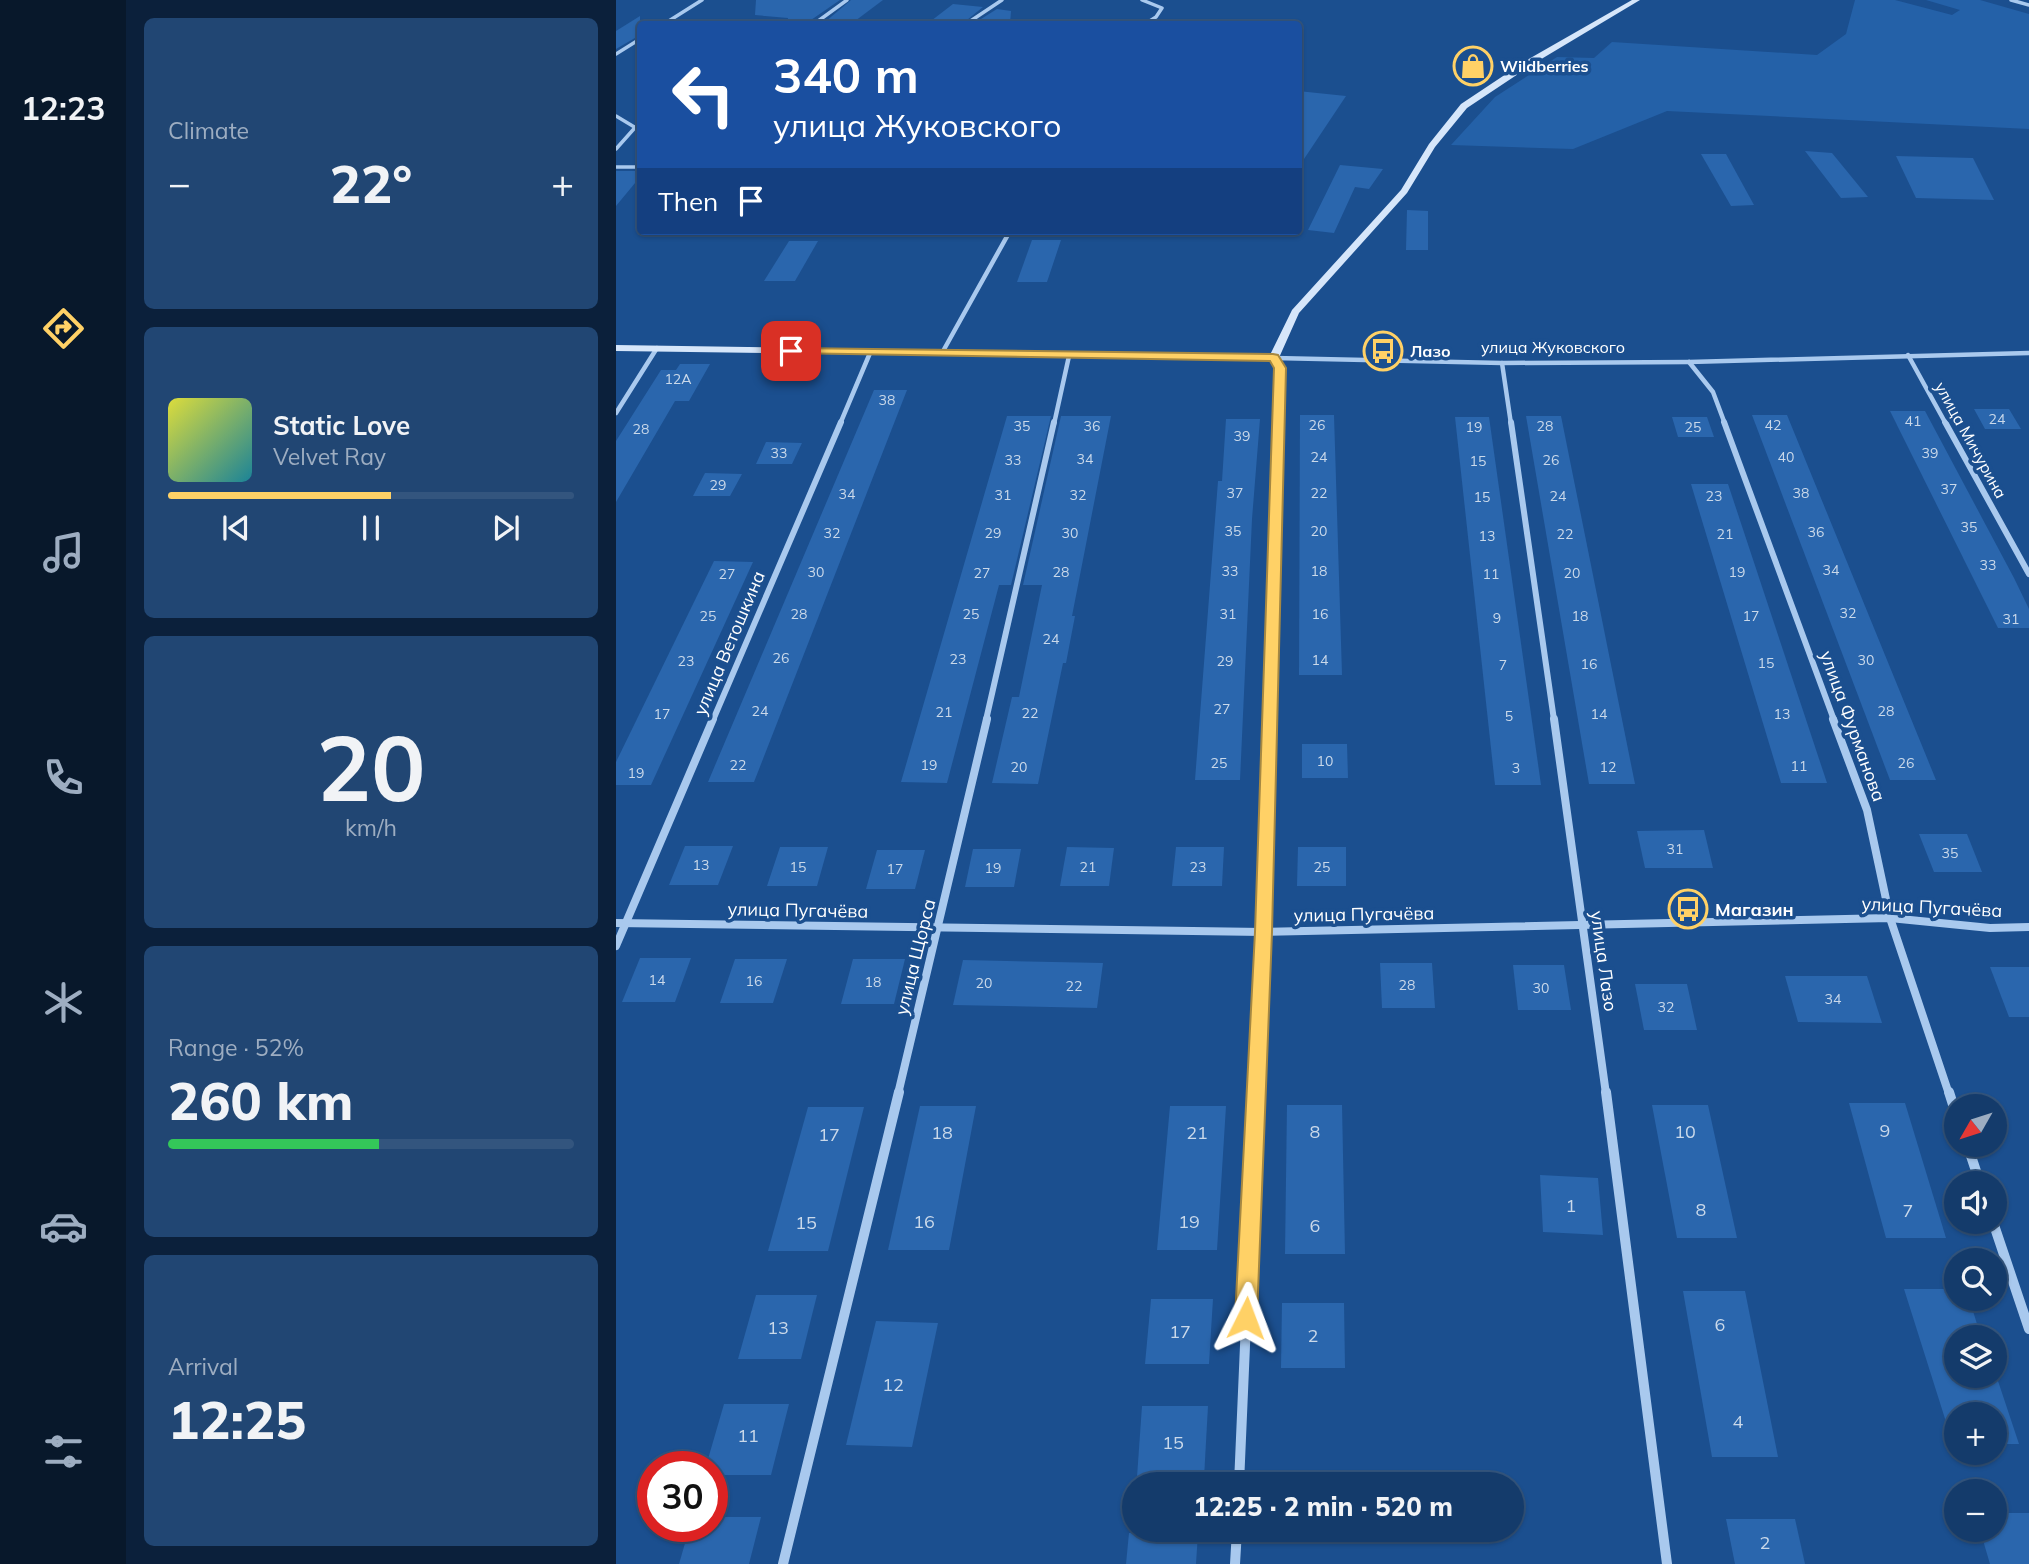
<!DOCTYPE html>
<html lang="en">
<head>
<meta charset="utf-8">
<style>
  body { margin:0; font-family:Mulish,sans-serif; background:#214673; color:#f1f3f6; height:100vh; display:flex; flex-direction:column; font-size:26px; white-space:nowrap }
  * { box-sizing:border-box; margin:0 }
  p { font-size:23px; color:#9dadc1 }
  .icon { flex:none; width:38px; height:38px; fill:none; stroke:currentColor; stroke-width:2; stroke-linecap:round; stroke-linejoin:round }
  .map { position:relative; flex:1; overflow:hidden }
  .details { display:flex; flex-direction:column; gap:18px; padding:18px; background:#0b203b; width:490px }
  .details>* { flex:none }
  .banner { position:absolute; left:21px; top:21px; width:665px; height:214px; border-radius:7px; box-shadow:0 2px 5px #0004,0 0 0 2px #33557e; background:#1a4fa0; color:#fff; overflow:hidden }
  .needle { width:46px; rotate:231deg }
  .tools { position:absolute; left:1328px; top:1094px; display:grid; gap:14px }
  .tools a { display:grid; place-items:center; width:63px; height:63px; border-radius:50%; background:#143b6b; box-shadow:0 2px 5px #0004,0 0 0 2px #33557e; font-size:35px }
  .speed { position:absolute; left:21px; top:1451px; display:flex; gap:14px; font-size:35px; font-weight:700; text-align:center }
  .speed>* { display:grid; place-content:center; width:91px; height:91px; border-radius:50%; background:#143b6b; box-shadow:0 2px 5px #0004,0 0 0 2px #33557e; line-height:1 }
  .speed .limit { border:10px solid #d22; background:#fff; color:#111 }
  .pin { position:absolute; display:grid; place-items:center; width:60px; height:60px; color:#fff; margin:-30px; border-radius:14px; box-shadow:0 4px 10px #0006 }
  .me { position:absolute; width:77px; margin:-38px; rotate:3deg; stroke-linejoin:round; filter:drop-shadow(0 0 5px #0008) }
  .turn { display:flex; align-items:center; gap:24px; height:147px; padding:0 21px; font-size:32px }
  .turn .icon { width:91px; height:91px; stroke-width:2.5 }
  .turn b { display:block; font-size:49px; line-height:60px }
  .then { display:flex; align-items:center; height:66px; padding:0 21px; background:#0003; gap:14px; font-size:26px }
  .big { font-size:52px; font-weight:800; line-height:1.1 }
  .details .card { flex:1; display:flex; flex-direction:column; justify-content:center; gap:10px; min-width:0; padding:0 24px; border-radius:10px; background:#214673 }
  .details .dial { align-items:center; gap:0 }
  .dial b { font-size:91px; line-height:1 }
  .song { display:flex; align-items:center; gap:21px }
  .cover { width:84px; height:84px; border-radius:10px; background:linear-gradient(135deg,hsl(60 70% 55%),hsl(190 70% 35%)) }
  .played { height:7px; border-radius:4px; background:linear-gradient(90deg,#ffd166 55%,#33557e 55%) }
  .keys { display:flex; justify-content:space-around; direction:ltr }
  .heat { display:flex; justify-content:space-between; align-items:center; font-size:38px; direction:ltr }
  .charge { height:10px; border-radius:5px; background:linear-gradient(90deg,#34c759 52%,#33557e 0) }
  .trip { position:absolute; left:506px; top:1472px; width:402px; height:70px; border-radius:35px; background:#143b6b; box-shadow:0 2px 5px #0004,0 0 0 2px #33557e; font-weight:800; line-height:70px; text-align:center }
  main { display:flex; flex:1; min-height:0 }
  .tabs { display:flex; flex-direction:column; width:126px; justify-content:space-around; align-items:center; background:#08182b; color:#9dadc1 }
  .tabs .icon { width:49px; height:49px }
  .tabs .selected { color:#ffd166 }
  .tabs b { font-size:32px; color:#f1f3f6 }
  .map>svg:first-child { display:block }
  .green { fill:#2461a8 }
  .building { fill:#2a66ad }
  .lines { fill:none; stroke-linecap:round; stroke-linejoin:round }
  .street-far4 { stroke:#a9c9ee; stroke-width:3.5 }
  .street-far3 { stroke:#a9c9ee; stroke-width:4.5 }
  .street-far2 { stroke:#a9c9ee; stroke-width:6 }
  .street-far1 { stroke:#a9c9ee; stroke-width:8 }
  .street { stroke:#a9c9ee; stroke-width:10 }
  .secondary { fill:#d6e6fa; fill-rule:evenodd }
  .route { fill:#ffd166; stroke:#a68842; stroke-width:2 }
  .labels { text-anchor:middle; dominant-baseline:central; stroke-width:7; stroke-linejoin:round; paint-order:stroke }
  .number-label { font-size:14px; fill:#cad9ea }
  .far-poi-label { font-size:16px; font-weight:bold; fill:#fff; stroke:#1b4f8f; text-anchor:start }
  .far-street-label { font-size:16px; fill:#fff; stroke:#1b4f8f }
  .street-label { font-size:18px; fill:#fff; stroke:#1b4f8f }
  .poi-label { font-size:18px; font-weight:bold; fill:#fff; stroke:#1b4f8f; text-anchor:start }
  .near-number-label { font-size:18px; fill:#cad9ea }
</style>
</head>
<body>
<main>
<nav class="tabs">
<b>12:23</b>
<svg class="icon selected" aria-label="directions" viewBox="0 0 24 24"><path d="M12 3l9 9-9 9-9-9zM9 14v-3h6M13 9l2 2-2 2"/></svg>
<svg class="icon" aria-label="music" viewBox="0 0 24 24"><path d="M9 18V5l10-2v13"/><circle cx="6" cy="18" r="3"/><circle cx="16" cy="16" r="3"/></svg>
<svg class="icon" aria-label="phone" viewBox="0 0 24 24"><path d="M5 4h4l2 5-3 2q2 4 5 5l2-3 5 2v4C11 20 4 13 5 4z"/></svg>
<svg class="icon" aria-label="climate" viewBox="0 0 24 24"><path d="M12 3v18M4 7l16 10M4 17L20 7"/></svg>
<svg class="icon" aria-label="car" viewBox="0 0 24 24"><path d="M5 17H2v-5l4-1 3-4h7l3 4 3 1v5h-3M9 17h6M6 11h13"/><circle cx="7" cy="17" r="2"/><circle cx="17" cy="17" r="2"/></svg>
<svg class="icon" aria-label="filters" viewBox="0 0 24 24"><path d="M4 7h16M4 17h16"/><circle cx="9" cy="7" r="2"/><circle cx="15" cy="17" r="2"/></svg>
</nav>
<section class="details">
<div class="card"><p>Climate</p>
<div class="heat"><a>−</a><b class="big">22°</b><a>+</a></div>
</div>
<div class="card">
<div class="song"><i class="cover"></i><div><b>Static Love</b><p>Velvet Ray</p></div></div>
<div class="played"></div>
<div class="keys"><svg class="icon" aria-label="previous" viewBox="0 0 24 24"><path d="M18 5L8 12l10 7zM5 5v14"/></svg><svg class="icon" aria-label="pause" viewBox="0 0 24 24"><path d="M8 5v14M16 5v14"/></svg><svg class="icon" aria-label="next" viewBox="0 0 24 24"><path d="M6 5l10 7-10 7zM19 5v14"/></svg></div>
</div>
<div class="card dial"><b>20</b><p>km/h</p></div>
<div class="card"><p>Range · 52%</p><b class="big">260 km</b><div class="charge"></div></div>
<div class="card"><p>Arrival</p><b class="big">12:25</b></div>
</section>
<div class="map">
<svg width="1413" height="1564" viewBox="0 0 1413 1564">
  <rect width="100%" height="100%" fill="#1b4f8f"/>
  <polygon class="green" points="1239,0 1279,0 1336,15 1344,10 1310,0 1364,0 1413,14 1413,129 1051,111 957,149 835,145 879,97 941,57 978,58 996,42 1201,55 1230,34"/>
  <g class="building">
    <polygon points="140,0 224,0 195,20 187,20 180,24 171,24 172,18 139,15"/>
    <polygon points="235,0 267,0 235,24 209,22"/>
    <polygon points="337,4 367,7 346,24 311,24"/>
    <polygon points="381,9 395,11 394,24 357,24"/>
    <polygon points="24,16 24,35 0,49 0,31"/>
    <polygon points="682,91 730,96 682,168"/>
    <polygon points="1189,151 1216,153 1252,197 1225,198"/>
    <polygon points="1085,154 1110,154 1138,205 1115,206"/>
    <polygon points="1280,156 1357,158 1378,200 1300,198"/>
    <polygon points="724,165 767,169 753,189 739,187 718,233 692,230"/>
    <polygon points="0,171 24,171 24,177 0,206"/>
    <polygon points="791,210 812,211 812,250 790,250"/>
    <polygon points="416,240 445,240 431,282 401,282"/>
    <polygon points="173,241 202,241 179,281 148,281"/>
    <polygon points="64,364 94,364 73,401 59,401 0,502 0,441 45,370 60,370"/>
    <polygon points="258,390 291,390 138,782 92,782"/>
    <polygon points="1358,409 1393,409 1405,429 1369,429"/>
    <polygon points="1274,411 1309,411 1398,578 1413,609 1413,628 1382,628"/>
    <polygon points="684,415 718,415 726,675 683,675"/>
    <polygon points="1136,415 1171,415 1320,780 1274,780"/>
    <polygon points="391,416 435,416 395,585 383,585 331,783 285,782"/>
    <polygon points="445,416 495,416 456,616 459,616 450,663 447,663 422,784 376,783 396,697 403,697 426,585 407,585"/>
    <polygon points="910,416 945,416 1019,784 973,784"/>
    <polygon points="839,417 873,417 925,785 879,785"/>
    <polygon points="1056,417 1091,417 1098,437 1062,437"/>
    <polygon points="610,419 644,419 636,519 624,780 579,780 602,481 606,481"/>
    <polygon points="150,442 186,443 176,464 140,464"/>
    <polygon points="89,473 126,474 114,496 77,496"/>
    <polygon points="1075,484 1112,484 1211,783 1165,783"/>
    <polygon points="98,561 137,562 35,785 0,785 0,762"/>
    <polygon points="686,744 731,744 732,778 686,778"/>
    <polygon points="1088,830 1097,868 1029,868 1021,831"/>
    <polygon points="1303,834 1351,834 1366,872 1318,872"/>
    <polygon points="69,846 117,846 102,885 53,885"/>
    <polygon points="164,847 212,847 201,886 151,886"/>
    <polygon points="451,847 498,848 493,886 444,886"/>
    <polygon points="560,847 608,847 606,886 556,886"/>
    <polygon points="682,847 730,847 730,886 681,886"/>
    <polygon points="357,849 405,849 398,887 349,887"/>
    <polygon points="261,850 309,850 299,889 250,889"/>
    <polygon points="24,958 75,958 59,1002 6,1002"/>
    <polygon points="119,959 171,959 157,1003 104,1003"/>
    <polygon points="237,959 289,959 278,1004 225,1004"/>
    <polygon points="347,960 487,963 481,1008 337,1005"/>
    <polygon points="764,963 816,963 819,1008 766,1008"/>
    <polygon points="897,965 948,965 955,1010 902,1010"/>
    <polygon points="1374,967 1413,967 1413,1017 1393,1017"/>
    <polygon points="1169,976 1251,976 1266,1023 1182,1022"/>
    <polygon points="1019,984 1071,984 1081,1030 1028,1030"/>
    <polygon points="1233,1103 1289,1103 1330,1238 1270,1238"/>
    <polygon points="671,1105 726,1105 729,1254 669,1254"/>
    <polygon points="1036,1105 1092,1105 1121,1238 1061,1238"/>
    <polygon points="304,1106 360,1106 333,1250 272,1250"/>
    <polygon points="554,1106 610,1106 601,1250 541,1250"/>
    <polygon points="192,1107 248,1107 212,1251 152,1251"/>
    <polygon points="924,1175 982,1178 987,1235 927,1232"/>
    <polygon points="1288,1289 1340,1289 1340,1298 1353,1298 1365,1337 1340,1337 1340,1376 1380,1375 1403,1444 1379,1444 1379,1414 1340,1414 1340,1444 1337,1444"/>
    <polygon points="1067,1291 1129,1291 1162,1457 1096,1457"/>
    <polygon points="140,1295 201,1295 185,1359 122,1359"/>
    <polygon points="535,1299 597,1299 593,1364 529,1364"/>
    <polygon points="666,1303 728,1303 729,1368 665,1368"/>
    <polygon points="260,1321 322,1323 296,1447 230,1445"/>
    <polygon points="108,1404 173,1404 155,1475 96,1475 96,1466 90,1466"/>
    <polygon points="526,1406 592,1406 588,1478 521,1477"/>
    <polygon points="1379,1513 1413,1513 1413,1564 1374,1564 1364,1530 1379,1530"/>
    <polygon points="96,1517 145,1517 133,1564 63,1564 74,1526 96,1526"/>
    <polygon points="1110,1519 1179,1519 1189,1564 1119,1564"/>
    <polygon points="513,1533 582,1533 580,1564 510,1564"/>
  </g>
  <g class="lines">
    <g class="street-far4">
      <polyline points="526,0 546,8 540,17 529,24"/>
      <polyline points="1395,0 1413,5"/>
      <polyline points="48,24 86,0"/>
      <polyline points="198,24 231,0"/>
      <polyline points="350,24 386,0"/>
      <polyline points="0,54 24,39"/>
      <polyline points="0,116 20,128"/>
      <polyline points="0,149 24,122"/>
      <polyline points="0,167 24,167"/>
    </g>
    <g class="street-far3">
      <polyline points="326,353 394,231"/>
      <polyline points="1292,355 1330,424"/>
      <polyline points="658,358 886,363 1073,362 1413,353"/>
      <polyline points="658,358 664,368 662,424"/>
      <polyline points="1073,362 1097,392 1109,424"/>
      <polyline points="886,363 895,424"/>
      <polyline points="0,413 41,348"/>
      <polyline points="224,424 254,353"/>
      <polyline points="438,424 453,356"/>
    </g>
    <g class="street-far2">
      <polyline points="895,422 938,720"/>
      <polyline points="1108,422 1218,720"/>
      <polyline points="1329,422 1413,574"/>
      <polyline points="97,720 225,422"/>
      <polyline points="370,720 438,422"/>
      <polyline points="653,720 662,422"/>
    </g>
    <g class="street-far1">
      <polyline points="938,719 990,1094"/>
      <polyline points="1217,719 1251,810 1274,918 1333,1094"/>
      <polyline points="0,923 647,932 1274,918 1374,928 1413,927"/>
      <polyline points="0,946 97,719"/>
      <polyline points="282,1094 371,719"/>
      <polyline points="640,1094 653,719"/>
    </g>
    <g class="street">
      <polyline points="990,1092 1051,1564"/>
      <polyline points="1333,1092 1340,1114"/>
      <polyline points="1351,1144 1364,1183"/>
      <polyline points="1377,1222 1413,1329"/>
      <polyline points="623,1484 640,1092"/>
      <polyline points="167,1564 283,1092"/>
      <polyline points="619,1564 621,1530"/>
    </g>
    <polygon class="secondary" points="1016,0 1024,0 917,64 851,108 819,147 791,193 683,313 662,360 0,351 0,345 654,355 676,310 785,190 813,144 845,104 911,60"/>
  </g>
  <polygon class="route" points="175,348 657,354 662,355 670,368 656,932 641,1318 638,1326 630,1329 623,1326 619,1318 639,932 658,368 654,361 171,353 169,351"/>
  <defs>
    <symbol id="shop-ring" viewBox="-11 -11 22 22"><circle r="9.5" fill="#1b4f8f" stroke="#ffd166" stroke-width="1.5"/><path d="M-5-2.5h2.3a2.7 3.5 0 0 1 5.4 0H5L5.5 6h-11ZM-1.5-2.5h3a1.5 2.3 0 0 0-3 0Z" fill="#ffd166"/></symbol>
    <symbol id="bus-ring" viewBox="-11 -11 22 22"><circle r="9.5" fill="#1b4f8f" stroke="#ffd166" stroke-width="1.5"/><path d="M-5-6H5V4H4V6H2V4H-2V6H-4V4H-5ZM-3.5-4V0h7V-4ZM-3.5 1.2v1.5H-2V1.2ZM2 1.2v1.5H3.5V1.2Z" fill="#ffd166"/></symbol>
  </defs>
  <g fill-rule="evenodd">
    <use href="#shop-ring" x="835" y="44" width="44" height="44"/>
    <use href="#bus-ring" x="745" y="329" width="44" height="44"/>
    <use href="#bus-ring" x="1050" y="887" width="44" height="44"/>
  </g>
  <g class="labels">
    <g class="number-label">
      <text x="62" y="379">12А</text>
      <text x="271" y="400">38</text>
      <text x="1381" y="419">24</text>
      <text x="1297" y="421">41</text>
      <text x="701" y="425">26</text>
      <text x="1157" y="425">42</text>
      <text x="406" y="426">35</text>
      <text x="476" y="426">36</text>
      <text x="929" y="426">28</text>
      <text x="858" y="427">19</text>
      <text x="1077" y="427">25</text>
      <text x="25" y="429">28</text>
      <text x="626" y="436">39</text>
      <text x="163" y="453">33</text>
      <text x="1314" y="453">39</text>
      <text x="703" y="457">24</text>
      <text x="1170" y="457">40</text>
      <text x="469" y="459">34</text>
      <text x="397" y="460">33</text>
      <text x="935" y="460">26</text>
      <text x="862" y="461">15</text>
      <text x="102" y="485">29</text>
      <text x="1333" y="489">37</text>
      <text x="619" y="493">37</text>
      <text x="703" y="493">22</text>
      <text x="1185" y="493">38</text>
      <text x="231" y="494">34</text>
      <text x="387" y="495">31</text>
      <text x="462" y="495">32</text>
      <text x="942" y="496">24</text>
      <text x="1098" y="496">23</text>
      <text x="866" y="497">15</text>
      <text x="1353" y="527">35</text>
      <text x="617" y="531">35</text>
      <text x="703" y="531">20</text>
      <text x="1200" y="532">36</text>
      <text x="216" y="533">32</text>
      <text x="377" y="533">29</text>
      <text x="454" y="533">30</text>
      <text x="949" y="534">22</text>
      <text x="1109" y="534">21</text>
      <text x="871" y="536">13</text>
      <text x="1372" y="565">33</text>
      <text x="1215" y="570">34</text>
      <text x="614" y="571">33</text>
      <text x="703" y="571">18</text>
      <text x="200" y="572">30</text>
      <text x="445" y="572">28</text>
      <text x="1121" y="572">19</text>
      <text x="366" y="573">27</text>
      <text x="956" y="573">20</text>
      <text x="111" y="574">27</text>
      <text x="875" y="574">11</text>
      <text x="1232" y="613">32</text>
      <text x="183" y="614">28</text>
      <text x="355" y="614">25</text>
      <text x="612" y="614">31</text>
      <text x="704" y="614">16</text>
      <text x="92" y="616">25</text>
      <text x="964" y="616">18</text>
      <text x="1135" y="616">17</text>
      <text x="881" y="618">9</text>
      <text x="1395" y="619">31</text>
      <text x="435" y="639">24</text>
      <text x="165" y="658">26</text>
      <text x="342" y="659">23</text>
      <text x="704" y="660">14</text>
      <text x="1250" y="660">30</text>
      <text x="70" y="661">23</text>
      <text x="609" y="661">29</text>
      <text x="1150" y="663">15</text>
      <text x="973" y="664">16</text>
      <text x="887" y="665">7</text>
      <text x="606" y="709">27</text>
      <text x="144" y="711">24</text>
      <text x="1270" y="711">28</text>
      <text x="328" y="712">21</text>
      <text x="414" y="713">22</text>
      <text x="46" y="714">17</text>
      <text x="983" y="714">14</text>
      <text x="1166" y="714">13</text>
      <text x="893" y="716">5</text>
      <text x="709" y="761">10</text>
      <text x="603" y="763">25</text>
      <text x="1290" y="763">26</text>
      <text x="122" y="765">22</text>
      <text x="313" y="765">19</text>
      <text x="1183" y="766">11</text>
      <text x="403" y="767">20</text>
      <text x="992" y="767">12</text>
      <text x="900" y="768">3</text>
      <text x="20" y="773">19</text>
      <text x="1059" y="849">31</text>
      <text x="1334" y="853">35</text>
      <text x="85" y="865">13</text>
      <text x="182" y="867">15</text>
      <text x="472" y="867">21</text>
      <text x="582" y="867">23</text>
      <text x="706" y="867">25</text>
      <text x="377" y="868">19</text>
      <text x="279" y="869">17</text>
      <text x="41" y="980">14</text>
      <text x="138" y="981">16</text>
      <text x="257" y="982">18</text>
      <text x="368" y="983">20</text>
      <text x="791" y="985">28</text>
      <text x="458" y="986">22</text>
      <text x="925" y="988">30</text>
      <text x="1217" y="999">34</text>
      <text x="1050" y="1007">32</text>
    </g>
    <g class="far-poi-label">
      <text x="884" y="66">Wildberries</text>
      <text x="794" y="351">Лазо</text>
    </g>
    <g class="far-street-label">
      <text x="937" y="347">улица Жуковского</text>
      <text transform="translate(1355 440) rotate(61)">улица Мичурина</text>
    </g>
    <g class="street-label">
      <text transform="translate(113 643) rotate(-67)">улица Ветошкина</text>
      <text transform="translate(1237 726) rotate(70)">улица Фурманова</text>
      <text transform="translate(1316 907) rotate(3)">улица Пугачёва</text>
      <text transform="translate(182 910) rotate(1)">улица Пугачёва</text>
      <text transform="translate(748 914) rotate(-1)">улица Пугачёва</text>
      <text transform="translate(299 957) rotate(-76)">улица Щорса</text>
      <text transform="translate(988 961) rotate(82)">улица Лазо</text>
    </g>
    <g class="poi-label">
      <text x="1099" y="909">Магазин</text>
    </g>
    <g class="near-number-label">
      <text x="1269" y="1130">9</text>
      <text x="699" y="1131">8</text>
      <text x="1069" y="1131">10</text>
      <text x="326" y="1132">18</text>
      <text x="581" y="1132">21</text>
      <text x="213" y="1134">17</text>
      <text x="955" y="1205">1</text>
      <text x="1085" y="1209">8</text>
      <text x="1292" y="1210">7</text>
      <text x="308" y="1221">16</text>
      <text x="573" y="1221">19</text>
      <text x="190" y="1222">15</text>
      <text x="699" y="1225">6</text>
      <text x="1104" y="1324">6</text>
      <text x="162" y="1327">13</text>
      <text x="564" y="1331">17</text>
      <text x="697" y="1335">2</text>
      <text x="277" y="1384">12</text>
      <text x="1122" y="1421">4</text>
      <text x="132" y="1435">11</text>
      <text x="557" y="1442">15</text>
      <text x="1149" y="1542">2</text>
    </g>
  </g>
</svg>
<div class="tools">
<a><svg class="needle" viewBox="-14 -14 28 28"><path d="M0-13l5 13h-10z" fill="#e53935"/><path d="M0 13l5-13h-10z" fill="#9dadc1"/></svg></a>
<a><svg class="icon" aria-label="sound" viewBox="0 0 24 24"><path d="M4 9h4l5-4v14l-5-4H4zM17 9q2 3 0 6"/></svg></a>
<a><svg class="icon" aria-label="search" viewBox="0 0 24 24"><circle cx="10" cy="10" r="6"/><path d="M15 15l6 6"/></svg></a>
<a><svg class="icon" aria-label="layers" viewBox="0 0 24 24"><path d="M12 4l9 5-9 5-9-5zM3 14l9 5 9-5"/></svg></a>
<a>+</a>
<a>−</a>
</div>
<div class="speed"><div class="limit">30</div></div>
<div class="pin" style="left:175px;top:351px;background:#d93025"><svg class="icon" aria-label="arrive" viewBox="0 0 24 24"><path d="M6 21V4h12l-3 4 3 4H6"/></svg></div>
<svg class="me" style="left:630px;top:1318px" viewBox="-20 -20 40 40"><path d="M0-17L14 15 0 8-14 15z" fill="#ffd166" stroke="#fff" stroke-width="4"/></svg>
<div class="trip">12:25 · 2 min · 520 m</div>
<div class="banner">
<div class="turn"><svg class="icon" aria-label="left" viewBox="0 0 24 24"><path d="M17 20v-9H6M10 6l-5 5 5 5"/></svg><div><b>340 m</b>улица Жуковского</div></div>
<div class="then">Then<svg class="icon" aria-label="arrive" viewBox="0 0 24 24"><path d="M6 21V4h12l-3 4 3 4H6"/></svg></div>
</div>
</div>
</main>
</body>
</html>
